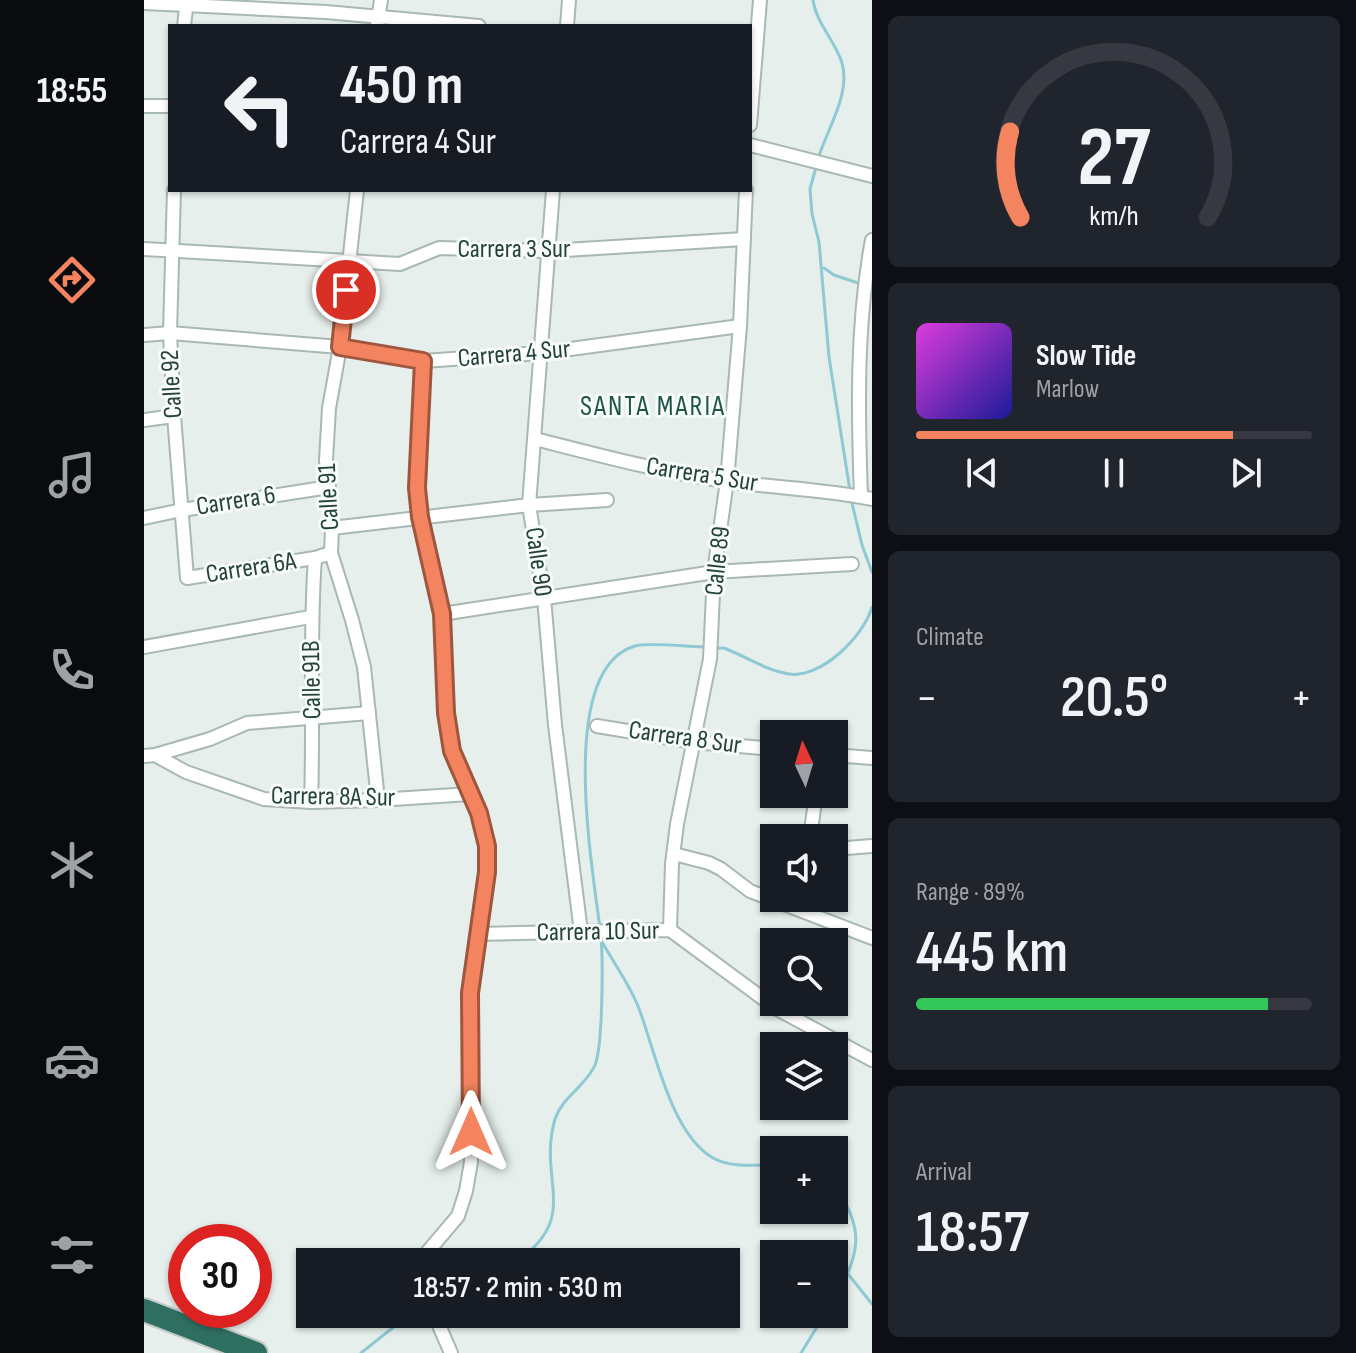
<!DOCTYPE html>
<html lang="en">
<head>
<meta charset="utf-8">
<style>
  body { margin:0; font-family:"Sofia Sans Condensed",sans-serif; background:#20242c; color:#f1f3f6; height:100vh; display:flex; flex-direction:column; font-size:30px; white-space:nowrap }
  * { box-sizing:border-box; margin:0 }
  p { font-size:26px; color:#9ea1a6 }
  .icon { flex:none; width:44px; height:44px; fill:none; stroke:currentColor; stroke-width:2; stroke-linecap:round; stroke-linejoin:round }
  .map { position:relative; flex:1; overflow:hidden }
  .details { display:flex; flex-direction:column; gap:16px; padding:16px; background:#0d0f14; width:484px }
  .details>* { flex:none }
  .hud { position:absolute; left:24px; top:24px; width:584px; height:168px; border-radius:0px; box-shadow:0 2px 6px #0004; background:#171b24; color:#f1f3f6; overflow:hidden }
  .needle { width:52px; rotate:356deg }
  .buttons { position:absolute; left:616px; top:720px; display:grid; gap:16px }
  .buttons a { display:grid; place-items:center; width:88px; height:88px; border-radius:0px; background:#171b24; box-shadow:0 2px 6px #0004; font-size:40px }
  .speed { position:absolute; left:24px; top:1224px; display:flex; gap:16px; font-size:40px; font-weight:700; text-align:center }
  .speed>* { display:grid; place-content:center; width:104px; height:104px; border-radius:50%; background:#171b24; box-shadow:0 2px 6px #0004; line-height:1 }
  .speed .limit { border:12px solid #d22; background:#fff; color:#111 }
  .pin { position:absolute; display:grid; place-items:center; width:68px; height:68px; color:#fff; margin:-34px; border:4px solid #fff; border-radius:50%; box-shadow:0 2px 8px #0007 }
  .me { position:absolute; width:88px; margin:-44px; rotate:0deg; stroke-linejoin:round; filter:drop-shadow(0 0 6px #0008) }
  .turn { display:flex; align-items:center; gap:28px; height:168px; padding:0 40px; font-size:36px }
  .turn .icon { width:104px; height:104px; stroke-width:2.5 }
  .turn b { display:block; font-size:56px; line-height:68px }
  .big { font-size:60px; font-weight:600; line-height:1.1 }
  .details .widget { flex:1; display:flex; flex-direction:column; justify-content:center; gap:12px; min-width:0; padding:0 28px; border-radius:12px; background:#20242c }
  .details .dial { align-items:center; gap:0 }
  .dial svg { height:208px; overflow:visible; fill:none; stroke:#363941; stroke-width:7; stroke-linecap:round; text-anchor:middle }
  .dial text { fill:#f1f3f6; stroke:none }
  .song { display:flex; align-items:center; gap:24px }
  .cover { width:96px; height:96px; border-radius:12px; background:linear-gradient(135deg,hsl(300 70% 55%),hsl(240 70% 35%)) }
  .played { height:8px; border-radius:4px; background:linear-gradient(90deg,#f4845f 80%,#363941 80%) }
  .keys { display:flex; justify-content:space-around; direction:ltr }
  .heat { display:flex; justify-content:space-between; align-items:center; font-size:44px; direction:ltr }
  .charge { height:12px; border-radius:6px; background:linear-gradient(90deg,#34c759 89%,#363941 0) }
  .trip { position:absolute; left:152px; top:1248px; width:444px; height:80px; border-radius:0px; background:#171b24; box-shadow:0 2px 6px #0004; font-weight:600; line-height:80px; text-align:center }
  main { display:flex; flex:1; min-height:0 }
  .menu { display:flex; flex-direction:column; width:144px; justify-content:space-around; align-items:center; background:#090b0e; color:#9ea1a6 }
  .menu .icon { width:56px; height:56px }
  .menu .selected { color:#f4845f }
  .menu b { font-size:36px; color:#f1f3f6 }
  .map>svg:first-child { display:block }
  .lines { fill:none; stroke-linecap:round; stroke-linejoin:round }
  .stream { stroke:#8ec9d4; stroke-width:3 }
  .street-casing { stroke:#a8b8b2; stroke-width:16 }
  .highway-casing { stroke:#c2cac8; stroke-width:26 }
  .street { stroke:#fff; stroke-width:12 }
  .highway { stroke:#2f6f62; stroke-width:22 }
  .route-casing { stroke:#9f563e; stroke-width:20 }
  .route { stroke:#f4845f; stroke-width:14 }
  .labels { text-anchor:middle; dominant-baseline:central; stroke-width:6; stroke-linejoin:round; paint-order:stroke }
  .street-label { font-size:26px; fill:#24423a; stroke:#f7fbf9 }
  .neighbourhood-label { font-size:28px; letter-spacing:2px; fill:#1f5548; stroke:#f7fbf9 }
</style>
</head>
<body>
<main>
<nav class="menu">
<b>18:55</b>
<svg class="icon selected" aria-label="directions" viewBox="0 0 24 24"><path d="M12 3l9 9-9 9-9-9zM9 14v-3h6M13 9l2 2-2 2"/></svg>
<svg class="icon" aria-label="music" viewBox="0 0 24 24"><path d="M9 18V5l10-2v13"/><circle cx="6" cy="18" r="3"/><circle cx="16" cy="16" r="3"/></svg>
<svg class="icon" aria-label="phone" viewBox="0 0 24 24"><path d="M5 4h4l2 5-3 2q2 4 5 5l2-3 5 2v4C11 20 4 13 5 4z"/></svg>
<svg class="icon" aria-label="climate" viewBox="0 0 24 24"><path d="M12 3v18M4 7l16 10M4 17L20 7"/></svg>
<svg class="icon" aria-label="car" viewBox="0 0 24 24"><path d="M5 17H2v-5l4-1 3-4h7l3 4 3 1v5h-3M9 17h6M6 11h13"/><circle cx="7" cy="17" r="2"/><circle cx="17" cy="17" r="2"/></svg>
<svg class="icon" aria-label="filters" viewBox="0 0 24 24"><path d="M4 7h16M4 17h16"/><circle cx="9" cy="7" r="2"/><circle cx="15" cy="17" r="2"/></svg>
</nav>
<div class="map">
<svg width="728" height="1353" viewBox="0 0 728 1353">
  <rect width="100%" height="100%" fill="#e6efeb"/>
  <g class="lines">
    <g class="stream">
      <path d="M669,0C672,23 691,40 698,63C707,94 683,129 674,159"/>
      <polyline points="672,167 666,189 668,214 675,242 685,357 706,491"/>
      <polyline points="680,268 690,275 717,284"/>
      <polyline points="707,499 718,545 728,572"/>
      <path d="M572,648H580C601,656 623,671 645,674C677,679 720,636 728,607"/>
      <path d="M456,929C449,869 412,669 491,646C505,642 547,647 565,647"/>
      <path d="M458,942C470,963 485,984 494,1006C511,1049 526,1133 569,1158C587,1168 611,1165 630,1165"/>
      <path d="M690,1186C722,1228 716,1256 690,1299"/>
      <path d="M372,1262C438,1216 393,1182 411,1119C418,1097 442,1086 451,1065C459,1045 459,961 457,937"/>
      <polyline points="704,1274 728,1304"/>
      <polyline points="217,1353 266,1314"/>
      <polyline points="657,1353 681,1314"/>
    </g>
    <defs>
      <g id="street">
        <polyline points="0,3 182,12 335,26"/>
        <polyline points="40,26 43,0"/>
        <polyline points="233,26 237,0"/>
        <polyline points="423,26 425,0"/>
        <polyline points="0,106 26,106"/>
        <polyline points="606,125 616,0"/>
        <polyline points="606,145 728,176"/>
        <polyline points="30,190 26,333 30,416 43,578 171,558 187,553"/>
        <polyline points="213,190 196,347 185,408 182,460 188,528 187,553 208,620 220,667 234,800"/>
        <polyline points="409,190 385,505 400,598 411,725 437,932"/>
        <polyline points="0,249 256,264 295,248 405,251 600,239"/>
        <polyline points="0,335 26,333 196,347 279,361 397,353 596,326"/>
        <polyline points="0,420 30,416"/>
        <path d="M391,439C454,455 517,472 582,481C631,488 680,489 728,499"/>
        <path d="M717,497C714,411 712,325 728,240"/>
        <polyline points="0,518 38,510 185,487"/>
        <polyline points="188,528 385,505 463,500"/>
        <polyline points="298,614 570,572 708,564"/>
        <polyline points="0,647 166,617"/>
        <polyline points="453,726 550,742 630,749"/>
        <polyline points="11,755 42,772 120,799 167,802 234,800 326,794"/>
        <polyline points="690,755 728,758"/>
        <polyline points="0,756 11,755 66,739 103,723 225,713"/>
        <path d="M167,802C170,720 165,639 171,558"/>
        <polyline points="666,838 672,794"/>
        <polyline points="690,849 728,846"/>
        <polyline points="530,854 565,863 577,869 606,891 728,938"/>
        <polyline points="526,930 528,864 533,824 566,659 570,572 583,481 596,326 602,190"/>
        <polyline points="333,934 526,930 633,1009 728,1060"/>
        <polyline points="275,1262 314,1216 322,1191 327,1162 326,993 343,872 343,846 335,813 308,751 302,713 298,614 276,517 273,488 279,361"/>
        <polyline points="290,1314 307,1353"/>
      </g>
      <polyline id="highway" points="0,1310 112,1353"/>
    </defs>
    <use href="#street" class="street-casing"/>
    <use href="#highway" class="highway-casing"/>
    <use href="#street" class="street"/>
    <use href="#highway" class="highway"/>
  </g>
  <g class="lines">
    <defs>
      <polyline id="route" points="202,290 196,347 279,361 273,488 276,517 298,614 302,713 308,751 335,813 343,846 343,872 326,993 327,1132"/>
    </defs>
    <use href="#route" class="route-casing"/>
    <use href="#route" class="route"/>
  </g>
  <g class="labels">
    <g class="street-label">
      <text x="370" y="249">Carrera 3 Sur</text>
      <text transform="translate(370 354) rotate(-5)">Carrera 4 Sur</text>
      <text transform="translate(28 384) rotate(-93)">Calle 92</text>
      <text transform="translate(558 475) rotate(9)">Carrera 5 Sur</text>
      <text transform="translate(185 497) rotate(-93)">Calle 91</text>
      <text transform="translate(92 501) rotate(-9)">Carrera 6</text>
      <text transform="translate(574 561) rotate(-84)">Calle 89</text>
      <text transform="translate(394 562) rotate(82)">Calle 90</text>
      <text transform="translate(107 568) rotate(-9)">Carrera 6A</text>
      <text transform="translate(168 680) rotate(-91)">Calle 91B</text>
      <text transform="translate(541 738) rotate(8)">Carrera 8 Sur</text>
      <text transform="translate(189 797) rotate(1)">Carrera 8A Sur</text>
      <text transform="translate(454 932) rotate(-1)">Carrera 10 Sur</text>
    </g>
    <g class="neighbourhood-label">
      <text x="509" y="406">SANTA MARIA</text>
    </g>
  </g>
</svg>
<div class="buttons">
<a><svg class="needle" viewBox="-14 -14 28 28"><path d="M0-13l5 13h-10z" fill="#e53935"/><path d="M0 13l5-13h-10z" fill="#9ea1a6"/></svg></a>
<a><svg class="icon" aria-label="sound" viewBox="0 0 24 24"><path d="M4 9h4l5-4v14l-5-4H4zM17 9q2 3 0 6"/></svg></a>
<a><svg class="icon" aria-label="search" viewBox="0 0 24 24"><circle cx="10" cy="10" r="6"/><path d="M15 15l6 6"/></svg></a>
<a><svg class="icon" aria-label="layers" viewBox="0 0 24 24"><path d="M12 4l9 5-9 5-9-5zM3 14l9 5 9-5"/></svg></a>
<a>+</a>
<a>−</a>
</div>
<div class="speed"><div class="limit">30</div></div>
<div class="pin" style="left:202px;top:290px;background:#d93025"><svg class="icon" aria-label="arrive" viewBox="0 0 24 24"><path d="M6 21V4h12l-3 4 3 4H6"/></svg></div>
<svg class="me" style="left:327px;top:1132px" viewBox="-20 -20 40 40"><path d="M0-17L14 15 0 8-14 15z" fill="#f4845f" stroke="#fff" stroke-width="4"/></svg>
<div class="trip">18:57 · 2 min · 530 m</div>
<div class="hud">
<div class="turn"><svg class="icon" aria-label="left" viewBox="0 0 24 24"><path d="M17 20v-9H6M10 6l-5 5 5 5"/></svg><div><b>450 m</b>Carrera 4 Sur</div></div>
</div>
</div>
<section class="details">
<div class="widget dial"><svg viewBox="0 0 100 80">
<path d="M14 69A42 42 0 1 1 86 69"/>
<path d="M14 69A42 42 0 0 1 10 36" stroke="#f4845f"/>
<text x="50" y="56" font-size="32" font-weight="700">27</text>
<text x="50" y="72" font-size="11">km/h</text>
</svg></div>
<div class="widget">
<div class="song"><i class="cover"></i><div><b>Slow Tide</b><p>Marlow</p></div></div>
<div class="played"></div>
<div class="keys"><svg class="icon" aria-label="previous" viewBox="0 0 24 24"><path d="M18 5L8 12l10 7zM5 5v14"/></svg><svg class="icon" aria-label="pause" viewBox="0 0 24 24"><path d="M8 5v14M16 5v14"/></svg><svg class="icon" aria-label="next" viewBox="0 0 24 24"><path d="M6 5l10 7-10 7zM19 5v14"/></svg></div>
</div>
<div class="widget"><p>Climate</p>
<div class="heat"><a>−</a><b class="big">20.5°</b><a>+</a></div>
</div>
<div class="widget"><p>Range · 89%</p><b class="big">445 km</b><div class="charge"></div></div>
<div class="widget"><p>Arrival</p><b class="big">18:57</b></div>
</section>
</main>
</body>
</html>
